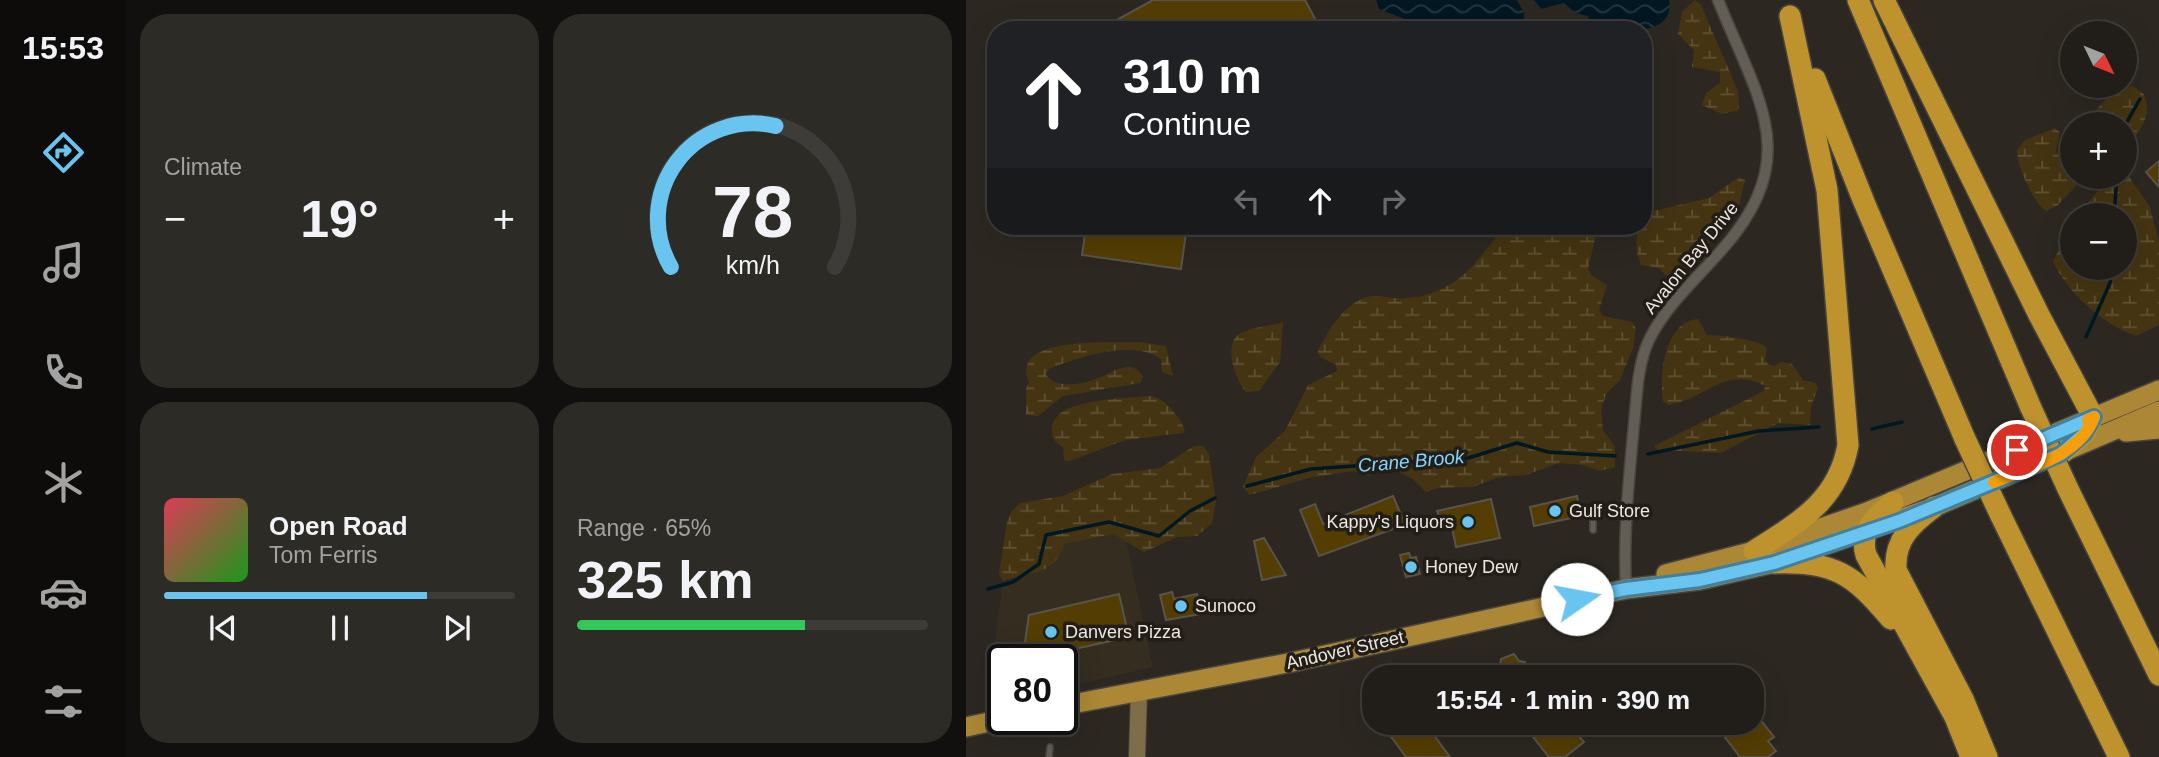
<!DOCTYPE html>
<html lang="en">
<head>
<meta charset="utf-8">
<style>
  body { margin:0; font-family:Helvetica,sans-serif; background:#2d2b26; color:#f1f3f6; height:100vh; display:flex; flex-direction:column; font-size:26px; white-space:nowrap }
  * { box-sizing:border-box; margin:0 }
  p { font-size:23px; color:#a2a2a2 }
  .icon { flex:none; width:38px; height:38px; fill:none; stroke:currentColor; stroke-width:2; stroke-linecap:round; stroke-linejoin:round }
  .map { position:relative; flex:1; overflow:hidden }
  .details { display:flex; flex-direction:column; gap:14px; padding:14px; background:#12100e; width:840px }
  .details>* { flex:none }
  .banner { position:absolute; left:21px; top:21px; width:665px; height:214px; border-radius:28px; box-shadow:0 7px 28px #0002,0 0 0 2px #3e3c38; background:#202124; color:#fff; overflow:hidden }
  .needle { width:46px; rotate:133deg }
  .buttons { position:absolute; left:1094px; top:21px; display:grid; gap:14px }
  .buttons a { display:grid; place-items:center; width:77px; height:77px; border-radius:50%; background:#211e19; box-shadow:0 7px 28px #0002,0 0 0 2px #3e3c38; font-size:35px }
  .speed { position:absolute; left:21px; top:644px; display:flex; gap:14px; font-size:35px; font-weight:700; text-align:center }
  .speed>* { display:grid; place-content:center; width:91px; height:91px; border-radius:50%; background:#211e19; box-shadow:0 7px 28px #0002,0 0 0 2px #3e3c38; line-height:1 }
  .speed .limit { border:4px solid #111; border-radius:10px; background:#fff; color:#111 }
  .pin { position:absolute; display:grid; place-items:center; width:60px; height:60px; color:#fff; margin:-30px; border:4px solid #fff; border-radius:50%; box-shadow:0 2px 7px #0007 }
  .me { position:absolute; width:77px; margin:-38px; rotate:78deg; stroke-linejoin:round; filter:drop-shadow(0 0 5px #0008) }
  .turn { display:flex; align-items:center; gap:24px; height:147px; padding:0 21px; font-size:32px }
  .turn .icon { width:91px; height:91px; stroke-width:2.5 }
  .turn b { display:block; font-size:49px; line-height:60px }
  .lanes { display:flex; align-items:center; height:66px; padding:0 21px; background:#0003; justify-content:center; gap:35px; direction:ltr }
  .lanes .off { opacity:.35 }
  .big { font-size:52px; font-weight:800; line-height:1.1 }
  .details .card { flex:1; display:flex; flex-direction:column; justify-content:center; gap:10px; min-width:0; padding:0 24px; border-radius:28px; background:#2d2b26 }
  .details .dial { align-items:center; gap:0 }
  .dial svg { height:182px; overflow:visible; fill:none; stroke:#3e3c38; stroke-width:7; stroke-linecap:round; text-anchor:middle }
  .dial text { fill:#f1f3f6; stroke:none }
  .song { display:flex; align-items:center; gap:21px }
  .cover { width:84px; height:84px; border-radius:10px; background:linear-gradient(135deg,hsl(350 70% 55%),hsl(120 70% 35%)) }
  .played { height:7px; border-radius:4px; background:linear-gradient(90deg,#69c4f0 75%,#3e3c38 75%) }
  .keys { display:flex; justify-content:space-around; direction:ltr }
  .heat { display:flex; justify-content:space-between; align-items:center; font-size:38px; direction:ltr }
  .charge { height:10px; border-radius:5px; background:linear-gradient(90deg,#34c759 65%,#3e3c38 0) }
  .details .tiles { flex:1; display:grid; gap:14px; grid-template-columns:repeat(2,1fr) }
  .trip { position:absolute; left:396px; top:665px; width:402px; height:70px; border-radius:28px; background:#211e19; box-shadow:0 7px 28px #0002,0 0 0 2px #3e3c38; font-weight:800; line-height:70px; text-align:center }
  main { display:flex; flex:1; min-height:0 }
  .tab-bar { display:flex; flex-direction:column; width:126px; justify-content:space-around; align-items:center; background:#0d0c0a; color:#a2a2a2 }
  .tab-bar .icon { width:49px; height:49px }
  .tab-bar .on { color:#69c4f0 }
  .tab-bar b { font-size:32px; color:#f1f3f6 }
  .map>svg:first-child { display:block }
  .built { fill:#342d20 }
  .wetland { fill:url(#wetland-marsh) }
  .water { fill:url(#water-waves) }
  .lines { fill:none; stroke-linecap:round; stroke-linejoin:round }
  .stream { stroke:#011823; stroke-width:3.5 }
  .building { fill:#533d03; stroke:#58544b; stroke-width:2 }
  .service-casing { stroke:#48453e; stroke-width:8 }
  .minor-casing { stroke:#48453e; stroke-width:13 }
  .secondary-casing { stroke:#48453e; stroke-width:18 }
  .trunk-casing { stroke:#48453e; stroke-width:22 }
  .motorway-casing { stroke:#48453e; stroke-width:24 }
  .service { stroke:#625d55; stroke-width:5 }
  .minor { stroke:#625d55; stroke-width:10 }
  .secondary { stroke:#7e6d49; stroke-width:16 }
  .trunk { stroke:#ac8836; stroke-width:19 }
  .motorway { stroke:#be932e; stroke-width:21 }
  .motorway-bridge-casing { stroke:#48453e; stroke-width:24; stroke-linecap:butt }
  .motorway-bridge { stroke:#be932e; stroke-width:21 }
  .route-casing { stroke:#447f9c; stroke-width:18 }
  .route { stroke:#69c4f0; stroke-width:12 }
  .slow { stroke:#f59e0b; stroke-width:12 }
  .poi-dot { fill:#69c4f0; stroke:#221e17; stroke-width:2.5 }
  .labels { text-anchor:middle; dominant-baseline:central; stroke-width:7; stroke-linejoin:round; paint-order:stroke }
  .street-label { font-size:18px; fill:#ebe8e3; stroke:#221e17 }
  .poi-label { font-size:18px; fill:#ebe8e3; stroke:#221e17; text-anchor:start }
  .water-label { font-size:19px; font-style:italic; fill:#83d4fe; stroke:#221e17 }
</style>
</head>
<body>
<main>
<nav class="tab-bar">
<b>15:53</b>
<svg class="icon on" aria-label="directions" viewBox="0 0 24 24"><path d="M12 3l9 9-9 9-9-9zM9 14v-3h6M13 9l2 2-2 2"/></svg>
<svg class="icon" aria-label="music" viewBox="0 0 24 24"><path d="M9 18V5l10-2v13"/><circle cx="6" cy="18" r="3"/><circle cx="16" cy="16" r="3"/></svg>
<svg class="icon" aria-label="phone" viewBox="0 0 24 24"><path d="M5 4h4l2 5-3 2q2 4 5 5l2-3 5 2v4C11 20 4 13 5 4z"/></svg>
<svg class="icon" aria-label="climate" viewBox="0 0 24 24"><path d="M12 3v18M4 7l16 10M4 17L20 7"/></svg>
<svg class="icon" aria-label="car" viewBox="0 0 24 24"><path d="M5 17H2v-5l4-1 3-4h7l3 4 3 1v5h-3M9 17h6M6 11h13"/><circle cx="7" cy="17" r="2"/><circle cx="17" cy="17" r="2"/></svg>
<svg class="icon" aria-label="filters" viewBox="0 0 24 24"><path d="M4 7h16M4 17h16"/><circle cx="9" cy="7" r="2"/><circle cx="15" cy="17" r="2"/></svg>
</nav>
<section class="details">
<div class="tiles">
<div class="card"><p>Climate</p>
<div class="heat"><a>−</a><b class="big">19°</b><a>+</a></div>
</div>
<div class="card dial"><svg viewBox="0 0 100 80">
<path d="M14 69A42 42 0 1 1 86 69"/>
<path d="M14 69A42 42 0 0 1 60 7" stroke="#69c4f0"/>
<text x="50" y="56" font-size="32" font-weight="700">78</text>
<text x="50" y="72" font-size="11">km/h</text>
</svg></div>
<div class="card">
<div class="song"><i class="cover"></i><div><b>Open Road</b><p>Tom Ferris</p></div></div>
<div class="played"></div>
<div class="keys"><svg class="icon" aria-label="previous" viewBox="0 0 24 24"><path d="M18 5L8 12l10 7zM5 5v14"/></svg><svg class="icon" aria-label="pause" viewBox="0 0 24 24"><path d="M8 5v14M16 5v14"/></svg><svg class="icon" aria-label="next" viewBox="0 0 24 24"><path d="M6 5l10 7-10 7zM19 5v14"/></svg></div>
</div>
<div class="card"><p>Range · 65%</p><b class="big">325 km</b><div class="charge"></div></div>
</div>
</section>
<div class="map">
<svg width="1193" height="757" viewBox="0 0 1193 757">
  <defs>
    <pattern id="wetland-marsh" width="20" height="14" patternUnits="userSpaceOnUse" patternTransform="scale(1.75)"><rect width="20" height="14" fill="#443411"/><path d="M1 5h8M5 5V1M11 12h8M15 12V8" fill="none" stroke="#5f5134"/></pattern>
    <pattern id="water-waves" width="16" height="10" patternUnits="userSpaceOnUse" patternTransform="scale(1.75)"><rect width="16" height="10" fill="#011823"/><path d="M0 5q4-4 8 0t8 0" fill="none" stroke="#263a43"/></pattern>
  </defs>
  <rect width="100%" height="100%" fill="#2c2821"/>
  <polygon class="built" points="157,526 187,667 96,688 96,660 37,660 37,701 21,705 36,585 47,582 73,564 80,535"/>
  <g class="wetland">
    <polygon points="729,0 735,5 772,91 773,110 756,114 736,105 740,93 754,83 754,72 726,67 728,50 712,34 716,12"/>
    <path d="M1166,86L1177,93C1188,113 1174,134 1159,147L1158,124H1128L1127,117C1133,103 1150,87 1166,86Z"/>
    <path d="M1089,128L1094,132L1090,151L1097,162L1106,163V177H1118L1092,205L1081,211C1068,206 1050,163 1051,150L1059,140Z"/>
    <path d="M1159,171L1184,207L1193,242V325L1170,336C1136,324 1103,294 1087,262L1106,220V268H1158V215H1111L1144,177H1158Z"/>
    <path d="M773,177L779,180L771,213L710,278L704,280L693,268L675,265C666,243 671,228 683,212L743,198Z"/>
    <path d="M542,226H632L622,269L625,275L641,285L633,310L637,316L666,322L670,328L667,348L654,380L640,394L635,410L637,430L649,447V467L634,471L617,465L592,463L560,475L533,477L507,487L472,488L460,492L447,479L433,472L419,471L402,476L388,471L342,478L284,495L277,487L290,457L319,431L342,385L371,371L370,365L354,357L352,351C361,333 379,300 406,296C412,295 421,298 428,298C447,300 468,294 485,284C509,270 522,243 542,226Z"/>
    <path d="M732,319L741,335C754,335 792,339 801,348L799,360L803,365L809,366L814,362L826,364L837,380L849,383L852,388L845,406L844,425L812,423L755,453L692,450L688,446L798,391L799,386C757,365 740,400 702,405L697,401C693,377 698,321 732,319Z"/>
    <path d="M317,322L314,362L293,391L280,392C269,380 256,342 275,333C287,327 304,326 317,322Z"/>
    <path d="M174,342L200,346L207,376L196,372L195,359C167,339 112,357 83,369L80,375C89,388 113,385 127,380C142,376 165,355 177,377L174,383L97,396L72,416L60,415V389L63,383C42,334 148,344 174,342Z"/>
    <path d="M183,396C198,396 214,417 219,430L217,433L159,440L104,461L98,460L97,447C90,443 85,438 86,430C86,397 160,399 183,396Z"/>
    <path d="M228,446H237L243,454L250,502L246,523L231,536L211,537L178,552L147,534L98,544C89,577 63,571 37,581L33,574L41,522L46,511L54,503L97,496L146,474L194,468Z"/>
  </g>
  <g class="water">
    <polygon points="410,0 551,0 558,13 558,30 467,30 413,9"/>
    <path d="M568,0H703C710,39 650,30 625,30L622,16L609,13L598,3L575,9Z"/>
  </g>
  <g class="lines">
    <g class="stream">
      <polyline points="1158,127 1174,99"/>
      <polyline points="1148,215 1151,177"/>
      <polyline points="1120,337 1144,283 1145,268"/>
      <polyline points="906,429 936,422"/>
      <polyline points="682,454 793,431 853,427"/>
      <polyline points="281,486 345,469 502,458 551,443 582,452 649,456"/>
      <polyline points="22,589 47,582 73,564 80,535 143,522 193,536 224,511 249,498"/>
    </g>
  </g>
  <g class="building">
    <polygon points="187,0 339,0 355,30 151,30 147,22"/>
    <polygon points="1193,161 1193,187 1180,172"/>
    <polygon points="120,226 221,226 215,269 116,255"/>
    <polygon points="427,496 438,522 429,525 430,528 353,556 334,510 349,504 357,524"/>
    <polygon points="611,496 615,516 568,526 564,507"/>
    <polygon points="525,499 534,538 490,547 485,523 477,525 471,511"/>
    <polygon points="298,538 320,575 296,580 288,541"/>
    <polygon points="443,553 445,558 450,557 454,574 440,577 434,555"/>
    <polygon points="206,592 208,599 231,594 235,614 200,620 194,595"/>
    <polygon points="153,594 163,637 63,659 59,642 63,615"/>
    <polygon points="548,654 553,661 559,662 558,669 565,677 518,677 534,665 535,659"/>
    <polygon points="786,709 808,737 802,741 810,751 802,757 774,757 754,731 747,736 741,728 747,723 786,723"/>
    <polygon points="415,723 459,723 484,757 440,757"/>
    <polygon points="556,723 602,723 618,742 599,757 583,757"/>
  </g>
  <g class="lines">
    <defs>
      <g id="service">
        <polyline points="627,517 627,530"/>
        <polyline points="83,757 84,747"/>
      </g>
      <path id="minor" d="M660,589C657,533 663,479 668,424C671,396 671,366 683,340C699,307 729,280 753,253C839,158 793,102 752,0"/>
      <polyline id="secondary" points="171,757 173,691"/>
      <g id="trunk">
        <polyline points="1160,432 1193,429"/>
        <polyline points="700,574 788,551 901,512 1193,390"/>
        <polyline points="96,706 327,662 660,589 734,580 808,563 968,507 1193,411"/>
        <polyline points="0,727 37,719"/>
      </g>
      <g id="motorway">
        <polyline points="892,0 1065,408"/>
        <polyline points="918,0 1073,315 1127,417 1118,434 1095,454"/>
        <polyline points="849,79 898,202 999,439"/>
        <polyline points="1102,489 1193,675"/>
        <path d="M927,502C909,517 893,530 900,555L989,717L1005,757"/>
        <path d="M968,507C945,524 928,540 930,570L997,699L1021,757"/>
        <polyline points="1035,516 1153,757"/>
        <path d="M788,551C832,523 872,501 882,445L861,190L824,16"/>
        <path d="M808,563C869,561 887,574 925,619"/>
      </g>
    </defs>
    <use href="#service" class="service-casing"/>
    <use href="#minor" class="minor-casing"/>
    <use href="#secondary" class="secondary-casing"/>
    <use href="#trunk" class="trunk-casing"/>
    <use href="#motorway" class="motorway-casing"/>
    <use href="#service" class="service"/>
    <use href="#minor" class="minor"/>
    <use href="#secondary" class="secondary"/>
    <use href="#trunk" class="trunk"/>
    <use href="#motorway" class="motorway"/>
    <defs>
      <g id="motorway-bridge">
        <polyline points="1065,408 1102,489"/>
        <polyline points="999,439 1035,516"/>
      </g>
    </defs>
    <use href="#motorway-bridge" class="motorway-bridge-casing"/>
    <use href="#motorway-bridge" class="motorway-bridge"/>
  </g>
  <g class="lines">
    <defs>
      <polyline id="route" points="611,599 660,589 734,580 808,563 933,521 1095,454 1118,434 1128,417 1051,450"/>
    </defs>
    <use href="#route" class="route-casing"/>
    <use href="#route" class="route"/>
    <path class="slow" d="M1028,482C1062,468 1114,456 1128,417L1122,420"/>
  </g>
  <g class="poi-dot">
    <circle cx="589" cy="511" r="7"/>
    <circle cx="502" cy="522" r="7"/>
    <circle cx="445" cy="567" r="7"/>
    <circle cx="215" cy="606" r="7"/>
    <circle cx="85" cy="632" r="7"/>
  </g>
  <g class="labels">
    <g class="street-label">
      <text transform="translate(725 258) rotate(-51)">Avalon Bay Drive</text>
      <text transform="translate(379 650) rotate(-13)">Andover Street</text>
    </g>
    <g class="poi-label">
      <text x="603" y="511">Gulf Store</text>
      <text x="488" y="522" text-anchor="end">Kappy's Liquors</text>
      <text x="459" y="567">Honey Dew</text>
      <text x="229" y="606">Sunoco</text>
      <text x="99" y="632">Danvers Pizza</text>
    </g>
    <g class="water-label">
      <text transform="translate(445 461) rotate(-5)">Crane Brook</text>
    </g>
  </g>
</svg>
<div class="buttons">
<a><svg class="needle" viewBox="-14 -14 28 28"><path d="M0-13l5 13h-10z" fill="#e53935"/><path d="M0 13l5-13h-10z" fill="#a2a2a2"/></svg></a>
<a>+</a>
<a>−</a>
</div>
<div class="speed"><div class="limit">80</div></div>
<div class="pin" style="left:1051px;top:450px;background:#d93025"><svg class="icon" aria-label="arrive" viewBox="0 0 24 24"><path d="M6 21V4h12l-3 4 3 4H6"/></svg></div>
<svg class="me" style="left:611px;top:599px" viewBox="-20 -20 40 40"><circle r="19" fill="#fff"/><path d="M0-13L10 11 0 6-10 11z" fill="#69c4f0"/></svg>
<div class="trip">15:54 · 1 min · 390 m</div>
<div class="banner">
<div class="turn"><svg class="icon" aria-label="ahead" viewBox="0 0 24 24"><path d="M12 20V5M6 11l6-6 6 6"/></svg><div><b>310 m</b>Continue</div></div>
<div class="lanes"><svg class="icon off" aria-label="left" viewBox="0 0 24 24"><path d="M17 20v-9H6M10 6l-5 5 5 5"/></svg><svg class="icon" aria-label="ahead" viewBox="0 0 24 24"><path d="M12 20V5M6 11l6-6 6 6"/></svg><svg class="icon off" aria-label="right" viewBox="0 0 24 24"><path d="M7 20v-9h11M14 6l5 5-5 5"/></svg></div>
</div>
</div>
</main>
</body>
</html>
